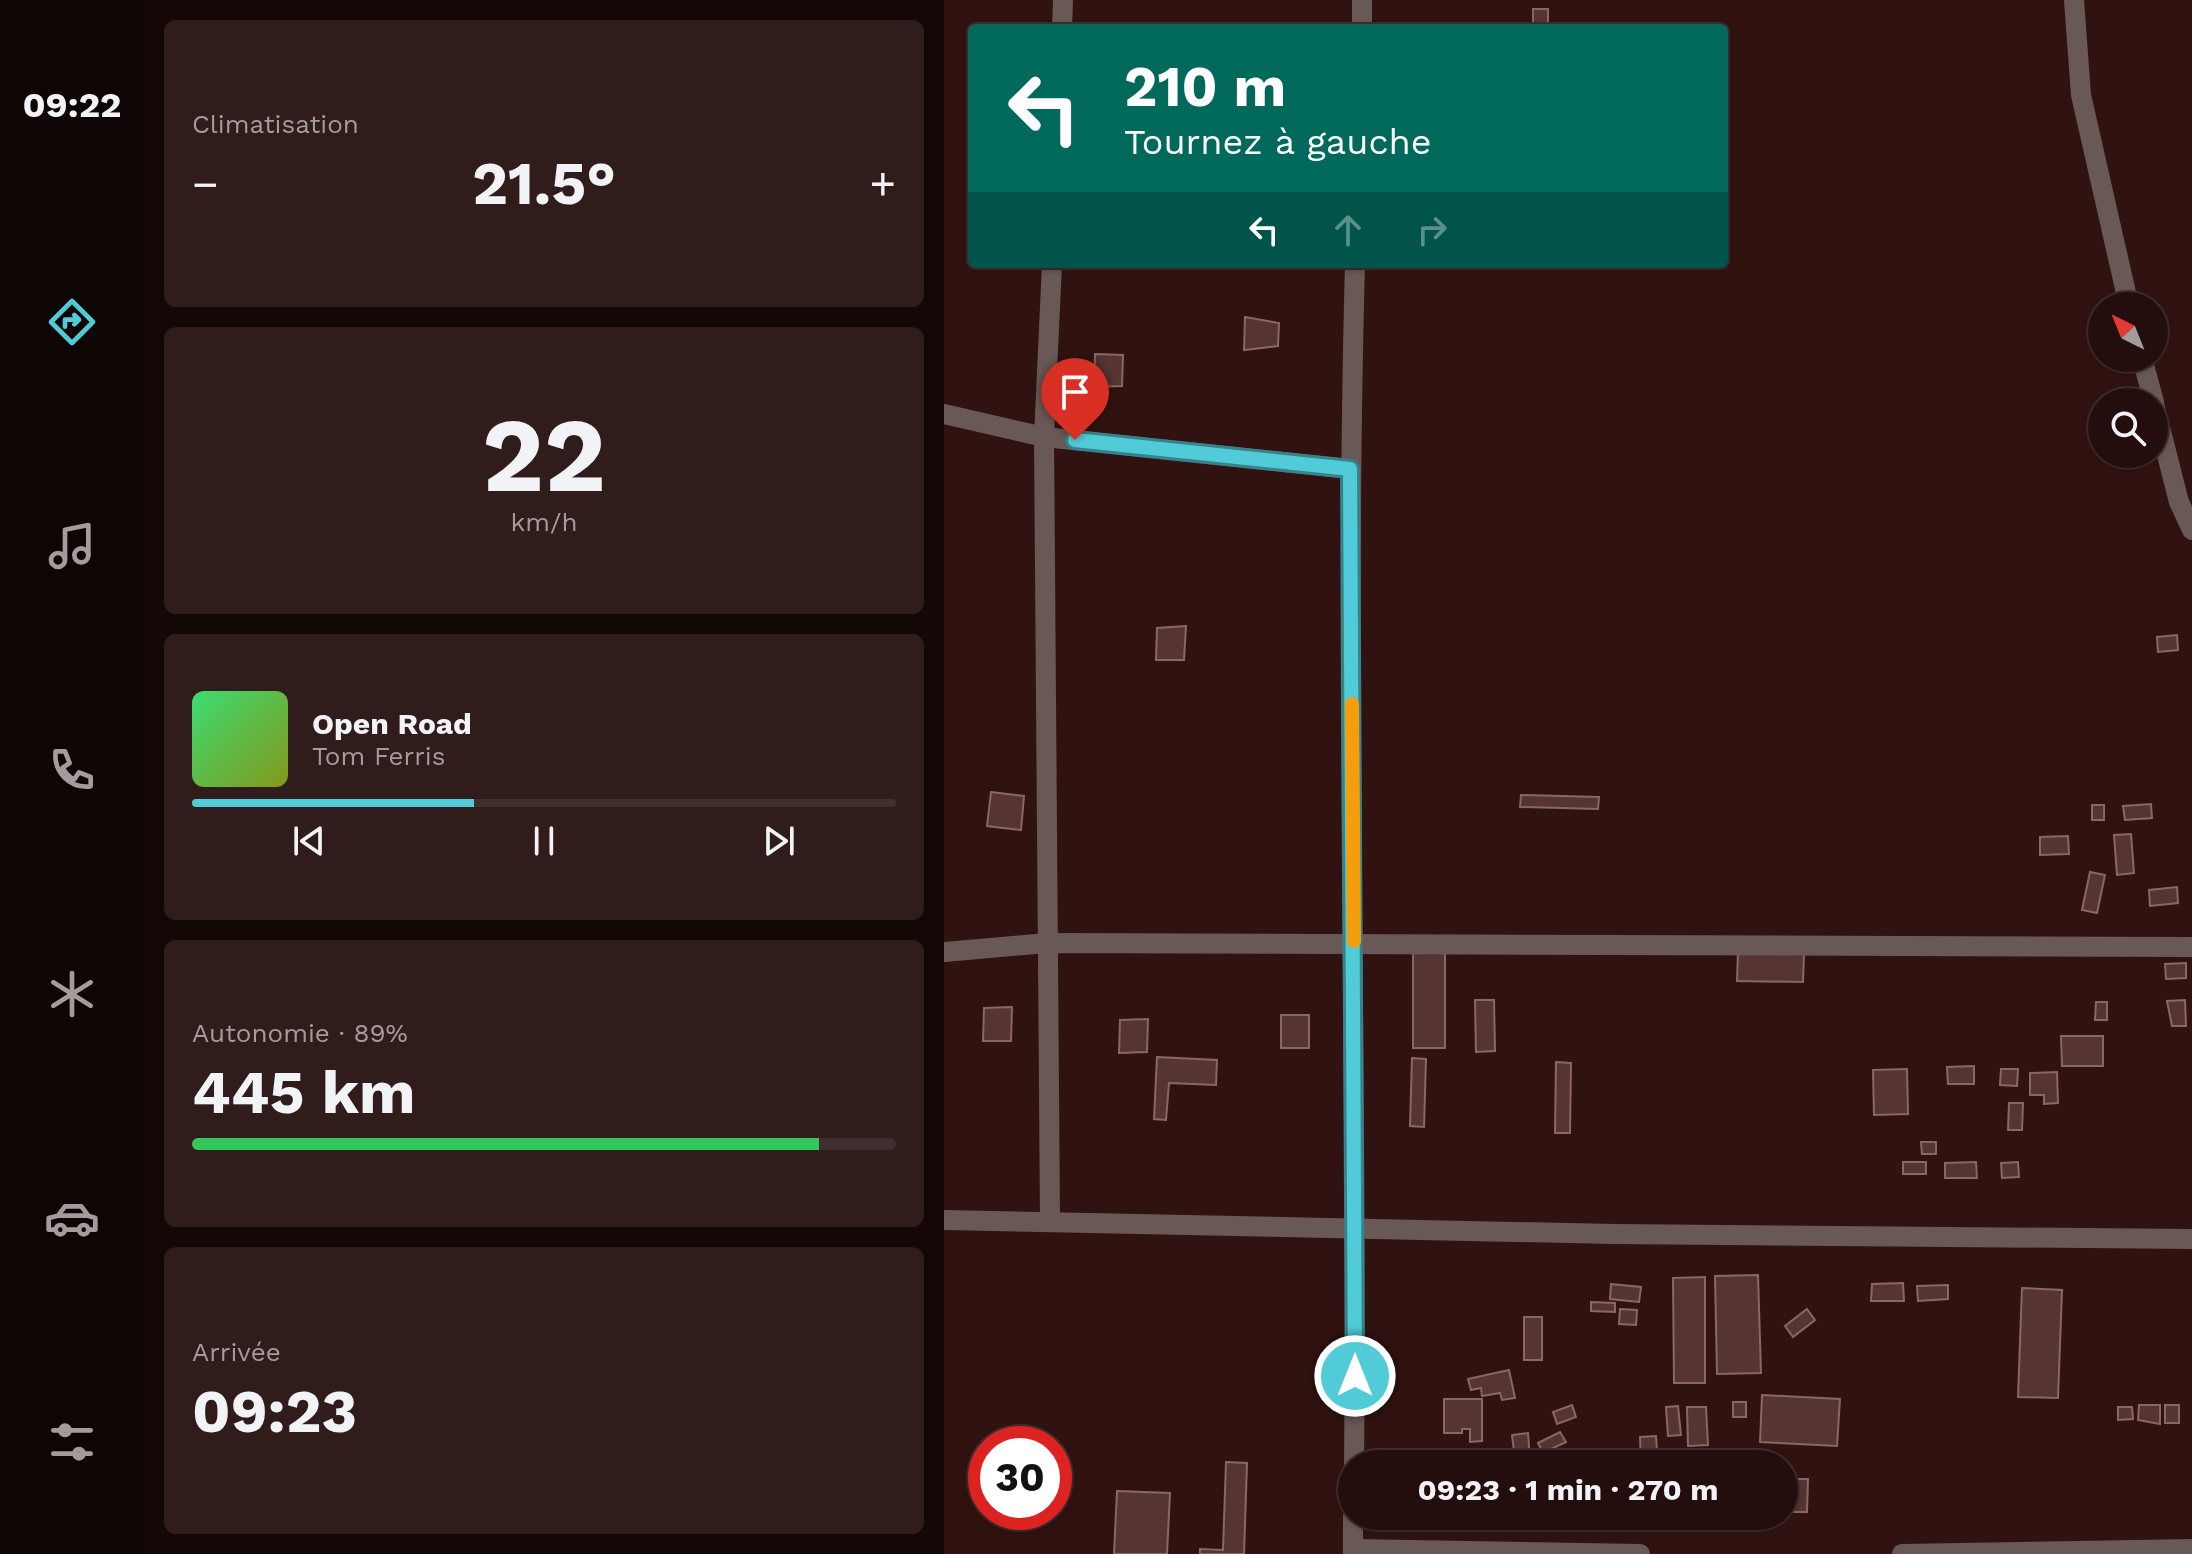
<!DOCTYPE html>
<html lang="fr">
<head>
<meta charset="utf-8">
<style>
  body { margin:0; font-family:"Work Sans",sans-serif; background:#301c1b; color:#f1f3f6; height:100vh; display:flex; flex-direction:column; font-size:30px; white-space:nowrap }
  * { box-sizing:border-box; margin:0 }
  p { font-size:26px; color:#a39c9d }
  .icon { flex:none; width:44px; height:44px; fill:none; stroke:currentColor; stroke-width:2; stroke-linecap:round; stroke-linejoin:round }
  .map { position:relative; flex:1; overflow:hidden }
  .sheet { display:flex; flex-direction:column; gap:20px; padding:20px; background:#140807; width:800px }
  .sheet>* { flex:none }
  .top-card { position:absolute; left:24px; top:24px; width:760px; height:244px; border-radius:8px; box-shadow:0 2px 6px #0004,0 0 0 2px #412e2e; background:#00695c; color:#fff; overflow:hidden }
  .needle { width:52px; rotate:317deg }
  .tools { position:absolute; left:1144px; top:292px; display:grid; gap:16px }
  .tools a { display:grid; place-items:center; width:80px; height:80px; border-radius:50%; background:#240e0d; box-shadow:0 2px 6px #0004,0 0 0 2px #412e2e; font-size:40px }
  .speed { position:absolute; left:24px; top:1426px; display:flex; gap:16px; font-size:40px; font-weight:700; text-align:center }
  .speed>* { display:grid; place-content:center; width:104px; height:104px; border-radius:50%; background:#240e0d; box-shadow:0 2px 6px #0004,0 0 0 2px #412e2e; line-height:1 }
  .speed .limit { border:12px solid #d22; background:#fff; color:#111 }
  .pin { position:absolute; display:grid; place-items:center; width:68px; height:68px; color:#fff; margin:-82px -34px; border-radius:50% 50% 50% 0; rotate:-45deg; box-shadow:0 0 8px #0007 }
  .pin .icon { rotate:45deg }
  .me { position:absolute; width:88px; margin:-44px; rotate:0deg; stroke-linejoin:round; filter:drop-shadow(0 0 6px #0008) }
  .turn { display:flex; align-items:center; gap:28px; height:168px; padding:0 24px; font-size:36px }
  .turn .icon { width:104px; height:104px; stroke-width:2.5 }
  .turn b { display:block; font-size:56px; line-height:68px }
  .lanes { display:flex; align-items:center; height:76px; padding:0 24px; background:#0003; justify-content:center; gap:40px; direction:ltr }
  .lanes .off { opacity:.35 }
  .big { font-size:60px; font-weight:700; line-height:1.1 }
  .sheet .tile { flex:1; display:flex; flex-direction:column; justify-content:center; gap:12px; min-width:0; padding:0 28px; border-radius:12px; background:#301c1b }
  .sheet .dial { align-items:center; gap:0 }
  .dial b { font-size:104px; line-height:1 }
  .song { display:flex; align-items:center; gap:24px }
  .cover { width:96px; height:96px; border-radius:12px; background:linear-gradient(135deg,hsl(140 70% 55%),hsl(70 70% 35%)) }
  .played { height:8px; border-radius:4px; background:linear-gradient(90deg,#52cbd8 40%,#412e2e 40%) }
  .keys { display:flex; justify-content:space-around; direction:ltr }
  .heat { display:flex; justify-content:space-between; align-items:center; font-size:44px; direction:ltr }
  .charge { height:12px; border-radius:6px; background:linear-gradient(90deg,#34c759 89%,#412e2e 0) }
  .trip { position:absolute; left:394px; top:1450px; width:460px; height:80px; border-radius:40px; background:#240e0d; box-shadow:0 2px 6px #0004,0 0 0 2px #412e2e; font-weight:700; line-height:80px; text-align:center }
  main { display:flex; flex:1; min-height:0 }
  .dock { display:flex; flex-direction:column; width:144px; justify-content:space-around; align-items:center; background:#0e0605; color:#a39c9d }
  .dock .icon { width:56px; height:56px }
  .dock .selected { color:#52cbd8 }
  .dock b { font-size:36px; color:#f1f3f6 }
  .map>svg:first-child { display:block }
  .building { fill:#553432; stroke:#8b6764; stroke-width:2 }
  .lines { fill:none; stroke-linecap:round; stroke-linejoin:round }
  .minor { stroke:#685856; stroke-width:20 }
  .route-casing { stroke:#35848c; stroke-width:20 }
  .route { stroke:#52cbd8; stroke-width:14 }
  .slow { stroke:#f59e0b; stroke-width:14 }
</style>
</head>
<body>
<main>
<nav class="dock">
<b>09:22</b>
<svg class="icon selected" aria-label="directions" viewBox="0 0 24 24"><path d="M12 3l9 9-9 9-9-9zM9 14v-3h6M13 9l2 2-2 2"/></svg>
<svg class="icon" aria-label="music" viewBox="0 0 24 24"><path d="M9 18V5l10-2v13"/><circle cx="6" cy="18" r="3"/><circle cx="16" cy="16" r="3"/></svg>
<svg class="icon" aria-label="phone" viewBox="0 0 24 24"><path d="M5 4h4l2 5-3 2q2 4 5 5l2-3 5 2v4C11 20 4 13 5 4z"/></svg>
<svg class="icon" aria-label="climate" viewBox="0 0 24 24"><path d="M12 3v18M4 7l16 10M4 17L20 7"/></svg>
<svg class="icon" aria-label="car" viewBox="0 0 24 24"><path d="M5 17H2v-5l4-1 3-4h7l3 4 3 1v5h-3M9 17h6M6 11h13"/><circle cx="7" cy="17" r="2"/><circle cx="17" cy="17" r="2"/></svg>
<svg class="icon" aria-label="filters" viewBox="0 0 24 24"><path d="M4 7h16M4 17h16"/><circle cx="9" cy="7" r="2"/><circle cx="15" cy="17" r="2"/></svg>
</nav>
<section class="sheet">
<div class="tile"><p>Climatisation</p>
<div class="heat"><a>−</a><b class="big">21.5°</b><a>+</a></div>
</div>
<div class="tile dial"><b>22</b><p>km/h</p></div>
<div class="tile">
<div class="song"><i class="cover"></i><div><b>Open Road</b><p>Tom Ferris</p></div></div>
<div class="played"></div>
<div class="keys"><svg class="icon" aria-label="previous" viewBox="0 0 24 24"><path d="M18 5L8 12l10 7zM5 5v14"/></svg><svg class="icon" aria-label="pause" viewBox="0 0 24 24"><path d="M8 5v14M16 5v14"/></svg><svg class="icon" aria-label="next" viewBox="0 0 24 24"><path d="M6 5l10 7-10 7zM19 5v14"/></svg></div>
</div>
<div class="tile"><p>Autonomie · 89%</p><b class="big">445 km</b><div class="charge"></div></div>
<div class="tile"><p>Arrivée</p><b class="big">09:23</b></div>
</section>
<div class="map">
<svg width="1248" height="1554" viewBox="0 0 1248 1554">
  <rect width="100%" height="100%" fill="#301311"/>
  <g class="building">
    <rect x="589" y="9" width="15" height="19"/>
    <polygon points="301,317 335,323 334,346 300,350"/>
    <polygon points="151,354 179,355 178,386 150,387"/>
    <polygon points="242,626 240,660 212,660 213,628"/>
    <polygon points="1233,635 1234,650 1214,652 1213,637"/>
    <polygon points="47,792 80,796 77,830 43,826"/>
    <polygon points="577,795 655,797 654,809 576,807"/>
    <polygon points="1207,804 1208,818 1181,820 1179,806"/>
    <rect x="1148" y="805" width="12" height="15"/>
    <polygon points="1187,834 1190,873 1173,875 1170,835"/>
    <polygon points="1124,836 1125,854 1096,855 1096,837"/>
    <polygon points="1146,872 1161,875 1153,913 1138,910"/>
    <polygon points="1233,887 1234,903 1206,906 1205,890"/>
    <rect x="469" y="951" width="32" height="97"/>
    <polygon points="794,952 860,954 859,982 793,981"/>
    <polygon points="1242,963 1242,978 1222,979 1221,964"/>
    <polygon points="531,1000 550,1000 551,1051 532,1052"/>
    <polygon points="1241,1000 1242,1026 1228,1026 1223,1001"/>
    <polygon points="1152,1002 1163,1002 1163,1020 1151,1020"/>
    <polygon points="68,1007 67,1041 39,1041 40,1008"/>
    <rect x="337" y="1015" width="28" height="33"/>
    <polygon points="204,1019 203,1052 175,1053 176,1020"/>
    <polygon points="1117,1036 1159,1036 1159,1066 1118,1066"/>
    <polygon points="213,1057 273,1060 272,1085 225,1083 222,1120 210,1119"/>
    <polygon points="468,1058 482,1059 480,1127 466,1126"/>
    <polygon points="612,1062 627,1063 626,1133 611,1133"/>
    <polygon points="1030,1066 1030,1084 1004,1084 1003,1067"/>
    <polygon points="963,1069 964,1114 930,1115 929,1070"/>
    <polygon points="1057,1069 1074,1069 1073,1086 1056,1085"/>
    <polygon points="1113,1072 1114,1103 1100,1104 1100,1095 1086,1095 1086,1073"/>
    <polygon points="1065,1103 1079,1103 1078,1130 1064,1130"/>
    <polygon points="977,1142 992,1142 992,1154 978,1154"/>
    <rect x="959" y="1162" width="23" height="12"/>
    <polygon points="1032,1162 1033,1178 1001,1178 1001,1163"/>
    <polygon points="1074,1162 1075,1177 1058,1178 1057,1163"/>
    <polygon points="814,1275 817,1373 773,1374 771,1276"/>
    <polygon points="761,1277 761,1383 730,1383 729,1278"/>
    <polygon points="959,1283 960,1301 927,1301 928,1284"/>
    <polygon points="667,1284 697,1287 695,1302 666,1299"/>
    <polygon points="1004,1285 1004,1299 974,1301 973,1286"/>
    <polygon points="1078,1288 1118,1290 1114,1398 1074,1397"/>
    <polygon points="647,1302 671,1303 671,1312 647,1311"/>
    <polygon points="676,1309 693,1310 692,1325 675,1324"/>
    <polygon points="863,1309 871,1320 849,1337 841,1326"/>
    <rect x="580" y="1317" width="18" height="43"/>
    <polygon points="565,1370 571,1398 558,1400 556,1393 538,1396 537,1388 527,1390 524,1379"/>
    <polygon points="818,1395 896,1399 893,1446 816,1442"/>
    <polygon points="500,1399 538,1399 538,1441 526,1442 526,1429 518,1429 518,1433 500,1433"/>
    <rect x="789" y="1402" width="13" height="15"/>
    <polygon points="628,1405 632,1417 613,1424 609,1412"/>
    <polygon points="1195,1405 1216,1405 1216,1424 1194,1420"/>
    <rect x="1221" y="1405" width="14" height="18"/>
    <polygon points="734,1406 737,1435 724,1436 722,1407"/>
    <polygon points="743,1407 762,1407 764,1445 744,1446"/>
    <polygon points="1174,1407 1188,1407 1189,1419 1174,1420"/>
    <polygon points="616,1432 622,1442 599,1453 594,1443"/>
    <polygon points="584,1433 586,1459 571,1460 568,1435"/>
    <polygon points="712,1436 714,1464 697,1464 696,1437"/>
    <polygon points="282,1462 303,1463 300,1554 256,1554 256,1549 279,1550"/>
    <polygon points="840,1479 864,1479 863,1512 840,1512"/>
    <polygon points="173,1491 226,1493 223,1554 170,1554"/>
  </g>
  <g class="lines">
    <g class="minor">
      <polyline points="1130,0 1137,95 1185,306"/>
      <polyline points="118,28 119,0"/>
      <polyline points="418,28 418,0"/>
      <polyline points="1198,358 1210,402"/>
      <polyline points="1210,404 1235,502 1248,530"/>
      <polyline points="0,414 100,437 406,469"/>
      <polyline points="0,952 103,943 1248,947"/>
      <polyline points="0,1220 671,1234 1248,1239"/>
      <polyline points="106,1221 100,437 108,264"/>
      <path d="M410,1464C414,1064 400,664 411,264"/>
      <polyline points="409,1549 696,1554"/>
      <polyline points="409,1554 409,1516"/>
      <polyline points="958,1554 1248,1549"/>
    </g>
  </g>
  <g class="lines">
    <defs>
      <polyline id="route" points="131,440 406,469 411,1376"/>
    </defs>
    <use href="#route" class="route-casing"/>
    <use href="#route" class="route"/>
    <polyline class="slow" points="408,704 410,941"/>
  </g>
</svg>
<div class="tools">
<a><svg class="needle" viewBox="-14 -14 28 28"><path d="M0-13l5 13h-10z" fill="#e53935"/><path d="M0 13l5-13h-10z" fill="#a39c9d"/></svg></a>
<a><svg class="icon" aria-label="search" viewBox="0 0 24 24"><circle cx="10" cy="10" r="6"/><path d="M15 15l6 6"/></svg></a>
</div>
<div class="speed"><div class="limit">30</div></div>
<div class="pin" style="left:131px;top:440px;background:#d93025"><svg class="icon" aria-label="arrive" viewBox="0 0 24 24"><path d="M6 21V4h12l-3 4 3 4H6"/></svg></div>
<svg class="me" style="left:411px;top:1376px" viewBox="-20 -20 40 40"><circle r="17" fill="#52cbd8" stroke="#fff" stroke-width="3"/><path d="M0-11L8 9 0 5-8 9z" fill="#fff"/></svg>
<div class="trip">09:23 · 1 min · 270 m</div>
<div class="top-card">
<div class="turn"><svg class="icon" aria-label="left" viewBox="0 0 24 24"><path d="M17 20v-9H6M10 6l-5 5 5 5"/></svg><div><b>210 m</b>Tournez à gauche</div></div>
<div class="lanes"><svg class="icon" aria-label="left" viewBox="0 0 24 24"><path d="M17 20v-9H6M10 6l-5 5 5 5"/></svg><svg class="icon off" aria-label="ahead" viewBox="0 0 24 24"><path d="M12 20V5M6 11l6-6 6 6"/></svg><svg class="icon off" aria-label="right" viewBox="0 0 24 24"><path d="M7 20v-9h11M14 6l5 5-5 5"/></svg></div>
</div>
</div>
</main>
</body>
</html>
